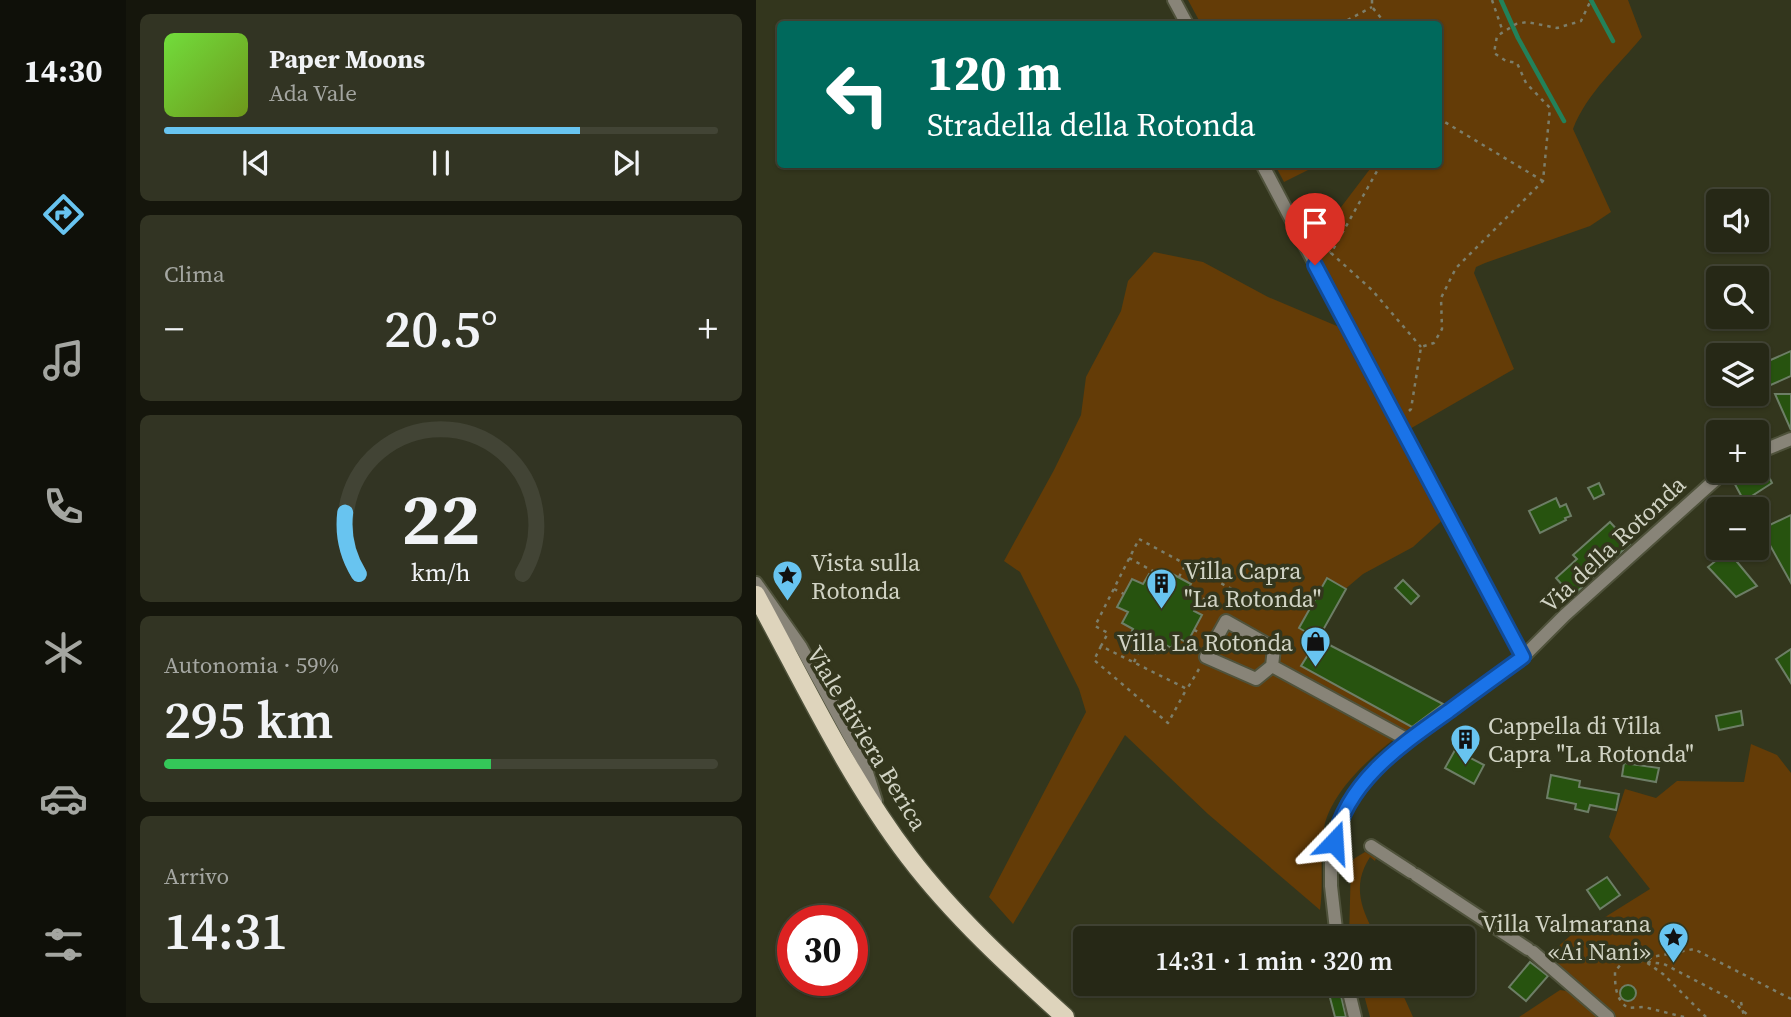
<!DOCTYPE html>
<html lang="it">
<head>
<meta charset="utf-8">
<style>
  body { margin:0; font-family:"Source Serif 4",serif; background:#323423; color:#f1f3f6; height:100vh; display:flex; flex-direction:column; font-size:26px; white-space:nowrap }
  * { box-sizing:border-box; margin:0 }
  p { font-size:23px; color:#a4a6a1 }
  .icon { flex:none; width:38px; height:38px; fill:none; stroke:currentColor; stroke-width:2; stroke-linecap:round; stroke-linejoin:round }
  .map { position:relative; flex:1; overflow:hidden }
  .sheet { display:flex; flex-direction:column; gap:14px; padding:14px; background:#15160c; width:630px }
  .sheet>* { flex:none }
  .banner { position:absolute; left:21px; top:21px; width:665px; height:147px; border-radius:7px; box-shadow:0 2px 5px #0004,0 0 0 2px #424435; background:#00695c; color:#fff; overflow:hidden }
  .tools { position:absolute; left:950px; top:189px; display:grid; gap:14px }
  .tools a { display:grid; place-items:center; width:63px; height:63px; border-radius:7px; background:#262816; box-shadow:0 2px 5px #0004,0 0 0 2px #424435; font-size:35px }
  .speed { position:absolute; left:21px; top:905px; display:flex; gap:14px; font-size:35px; font-weight:700; text-align:center }
  .speed>* { display:grid; place-content:center; width:91px; height:91px; border-radius:50%; background:#262816; box-shadow:0 2px 5px #0004,0 0 0 2px #424435; line-height:1 }
  .speed .limit { border:10px solid #d22; background:#fff; color:#111 }
  .pin { position:absolute; display:grid; place-items:center; width:60px; height:60px; color:#fff; margin:-72px -30px; border-radius:50% 50% 50% 0; rotate:-45deg; box-shadow:0 0 7px #0007 }
  .pin .icon { rotate:45deg }
  .me { position:absolute; width:77px; margin:-38px; rotate:20deg; stroke-linejoin:round; filter:drop-shadow(0 0 5px #0008) }
  .turn { display:flex; align-items:center; gap:24px; height:147px; padding:0 35px; font-size:32px }
  .turn .icon { width:91px; height:91px; stroke-width:2.5 }
  .turn b { display:block; font-size:49px; line-height:60px }
  .big { font-size:52px; font-weight:600; line-height:1.1 }
  .sheet .widget { flex:1; display:flex; flex-direction:column; justify-content:center; gap:10px; min-width:0; padding:0 24px; border-radius:10px; background:#323423 }
  .sheet .dial { align-items:center; gap:0 }
  .dial svg { height:182px; overflow:visible; fill:none; stroke:#424435; stroke-width:7; stroke-linecap:round; text-anchor:middle }
  .dial text { fill:#f1f3f6; stroke:none }
  .song { display:flex; align-items:center; gap:21px }
  .cover { width:84px; height:84px; border-radius:10px; background:linear-gradient(135deg,hsl(100 70% 55%),hsl(80 70% 35%)) }
  .played { height:7px; border-radius:4px; background:linear-gradient(90deg,#68c4f0 75%,#424435 75%) }
  .keys { display:flex; justify-content:space-around; direction:ltr }
  .heat { display:flex; justify-content:space-between; align-items:center; font-size:38px; direction:ltr }
  .charge { height:10px; border-radius:5px; background:linear-gradient(90deg,#34c759 59%,#424435 0) }
  .trip { position:absolute; left:317px; top:926px; width:402px; height:70px; border-radius:7px; background:#262816; box-shadow:0 2px 5px #0004,0 0 0 2px #424435; font-weight:600; line-height:70px; text-align:center }
  main { display:flex; flex:1; min-height:0 }
  .dock { display:flex; flex-direction:column; width:126px; justify-content:space-around; align-items:center; background:#0f1009; color:#a4a6a1 }
  .dock .icon { width:49px; height:49px }
  .dock .selected { color:#68c4f0 }
  .dock b { font-size:32px; color:#f1f3f6 }
  .map>svg:first-child { display:block }
  .green { fill:#643c07 }
  .lines { fill:none; stroke-linecap:round; stroke-linejoin:round }
  .stream { stroke:#238159; stroke-width:4.5 }
  .building { fill:#27530f; stroke:#6d7e66; stroke-width:2 }
  .minor-casing { stroke:#4f523b; stroke-width:16 }
  .major-casing { stroke:#4f523b; stroke-width:21 }
  .path { stroke:#7c7e6a; stroke-width:2.5; stroke-dasharray:3.5 5; stroke-linecap:butt }
  .minor { stroke:#888478; stroke-width:12 }
  .major { stroke:#ded4bc; stroke-width:18 }
  .path-bridge { stroke:#7c7e6a; stroke-width:2.5; stroke-dasharray:3.5 5; stroke-linecap:butt }
  .route-casing { stroke:#114b97; stroke-width:18 }
  .route { stroke:#1a73e8; stroke-width:12 }
  .labels { text-anchor:middle; dominant-baseline:central; stroke-width:7; stroke-linejoin:round; paint-order:stroke }
  .street-label { font-size:24px; fill:#d1d3c4; stroke:#33361d }
  .poi-label { font-size:24px; fill:#d1d3c4; stroke:#33361d; text-anchor:start }
</style>
</head>
<body>
<main>
<nav class="dock">
<b>14:30</b>
<svg class="icon selected" aria-label="directions" viewBox="0 0 24 24"><path d="M12 3l9 9-9 9-9-9zM9 14v-3h6M13 9l2 2-2 2"/></svg>
<svg class="icon" aria-label="music" viewBox="0 0 24 24"><path d="M9 18V5l10-2v13"/><circle cx="6" cy="18" r="3"/><circle cx="16" cy="16" r="3"/></svg>
<svg class="icon" aria-label="phone" viewBox="0 0 24 24"><path d="M5 4h4l2 5-3 2q2 4 5 5l2-3 5 2v4C11 20 4 13 5 4z"/></svg>
<svg class="icon" aria-label="climate" viewBox="0 0 24 24"><path d="M12 3v18M4 7l16 10M4 17L20 7"/></svg>
<svg class="icon" aria-label="car" viewBox="0 0 24 24"><path d="M5 17H2v-5l4-1 3-4h7l3 4 3 1v5h-3M9 17h6M6 11h13"/><circle cx="7" cy="17" r="2"/><circle cx="17" cy="17" r="2"/></svg>
<svg class="icon" aria-label="filters" viewBox="0 0 24 24"><path d="M4 7h16M4 17h16"/><circle cx="9" cy="7" r="2"/><circle cx="15" cy="17" r="2"/></svg>
</nav>
<section class="sheet">
<div class="widget">
<div class="song"><i class="cover"></i><div><b>Paper Moons</b><p>Ada Vale</p></div></div>
<div class="played"></div>
<div class="keys"><svg class="icon" aria-label="previous" viewBox="0 0 24 24"><path d="M18 5L8 12l10 7zM5 5v14"/></svg><svg class="icon" aria-label="pause" viewBox="0 0 24 24"><path d="M8 5v14M16 5v14"/></svg><svg class="icon" aria-label="next" viewBox="0 0 24 24"><path d="M6 5l10 7-10 7zM19 5v14"/></svg></div>
</div>
<div class="widget"><p>Clima</p>
<div class="heat"><a>−</a><b class="big">20.5°</b><a>+</a></div>
</div>
<div class="widget dial"><svg viewBox="0 0 100 80">
<path d="M14 69A42 42 0 1 1 86 69"/>
<path d="M14 69A42 42 0 0 1 8 42" stroke="#68c4f0"/>
<text x="50" y="56" font-size="32" font-weight="700">22</text>
<text x="50" y="72" font-size="11">km/h</text>
</svg></div>
<div class="widget"><p>Autonomia · 59%</p><b class="big">295 km</b><div class="charge"></div></div>
<div class="widget"><p>Arrivo</p><b class="big">14:31</b></div>
</section>
<div class="map">
<svg width="1035" height="1017" viewBox="0 0 1035 1017">
  <rect width="100%" height="100%" fill="#33361d"/>
  <g class="green">
    <path d="M432,0H872L886,37C863,65 830,94 817,129L855,212L834,226L729,263L720,267L718,273L758,369L652,430L554,248L617,165L682,164V24H445Z"/>
    <polygon points="519,165 562,165 528,182"/>
    <path d="M398,252L447,262L512,297L595,332L693,514L657,547L607,574L543,628L562,639L545,666L656,727C624,747 575,789 568,828C563,855 568,883 564,910L452,814L369,735L257,924L233,897L330,712L323,689L264,572L248,561L298,470L325,415L330,377L365,311L372,281Z"/>
    <path d="M995,744L1021,755L1035,773V1017H857C834,998 814,976 791,956L821,930L838,924L894,889L853,837L869,789L900,798L921,781L988,782Z"/>
    <path d="M609,852L620,858L619,861L614,857C595,886 606,911 621,938H593L595,863L599,858Z"/>
    <polygon points="605,984 610,984 612,989 621,987 621,984 646,984 652,994 648,997 657,1017 614,1017"/>
    <polygon points="804,990 824,993 852,1017 763,1017"/>
  </g>
  <g class="lines">
    <g class="stream">
      <polyline points="745,0 762,38 808,121"/>
      <polyline points="835,0 857,41"/>
    </g>
  </g>
  <g class="building">
    <polygon points="1035,351 1035,376 1001,391 1001,366"/>
    <polygon points="1019,394 1035,394 1035,430"/>
    <polygon points="987,471 1010,471 1016,483 988,501 975,477"/>
    <polygon points="843,483 848,494 838,499 832,488"/>
    <polygon points="800,498 804,507 810,504 815,516 809,518 810,520 784,533 773,511"/>
    <polygon points="1035,515 1035,583 1005,529"/>
    <polygon points="854,522 874,544 816,596 800,578 821,559 817,555"/>
    <polygon points="972,551 1001,586 980,597 952,567"/>
    <polygon points="409,570 435,584 430,593 442,599 438,611 446,615 431,643 421,637 415,648 404,642 399,653 372,638 377,629 366,623 372,612 361,607 376,579 387,584 393,574 403,580"/>
    <polygon points="571,578 590,589 562,639 543,628"/>
    <polygon points="647,580 663,596 655,604 639,588"/>
    <polygon points="562,639 618,668 687,704 656,727 545,666"/>
    <polygon points="1035,649 1035,683 1020,659"/>
    <polygon points="985,711 987,725 963,730 960,716"/>
    <polygon points="699,750 728,765 718,784 689,768"/>
    <polygon points="868,763 903,768 900,782 866,776"/>
    <polygon points="795,775 824,781 823,787 863,794 860,810 834,805 832,812 819,809 820,804 791,798"/>
    <polygon points="851,877 864,895 844,909 831,890"/>
    <polygon points="774,962 792,976 770,1001 753,987"/>
    <circle cx="872" cy="993" r="8"/>
    <polygon points="583,987 590,1017 579,1017 572,990"/>
  </g>
  <g class="lines">
    <defs>
      <g id="minor">
        <polyline points="418,0 431,24"/>
        <polyline points="506,164 767,657"/>
        <polyline points="1001,453 1035,439"/>
        <polyline points="0,583 45,647 108,763 120,801"/>
        <polyline points="516,666 500,679 450,657 470,621 518,648 516,666 652,740"/>
        <polyline points="615,846 655,872"/>
        <polyline points="660,875 772,949"/>
        <polyline points="581,938 575,886 575,856 581,827 593,802 618,770 652,740 767,657 809,615 969,471"/>
        <polyline points="777,952 852,1017"/>
        <polyline points="591,984 599,1017"/>
      </g>
      <path id="major" d="M0,595C48,683 92,777 153,857C198,916 254,967 309,1017"/>
    </defs>
    <use href="#minor" class="minor-casing"/>
    <use href="#major" class="major-casing"/>
    <g class="path">
      <polyline points="616,0 616,7 630,24"/>
      <polyline points="736,0 747,32"/>
      <polyline points="584,24 616,7"/>
      <polyline points="682,118 787,181"/>
      <polyline points="625,164 575,253 616,290 665,347"/>
      <polyline points="562,239 574,252"/>
      <polyline points="653,411 655,409 665,347 678,343 686,329 685,298 700,268 787,181 794,108 770,83 761,63 750,61 738,53 741,36 760,24 771,22 801,28 825,21 835,0"/>
      <polyline points="373,558 406,576"/>
      <polyline points="423,577 430,564"/>
      <polyline points="358,589 368,594"/>
      <polyline points="432,590 466,609"/>
      <polyline points="438,630 447,634"/>
      <polyline points="345,646 338,660 412,723 430,690"/>
      <polyline points="378,662 386,646"/>
      <polyline points="443,669 431,689 345,646 352,633 339,626 383,539 485,594 477,608"/>
      <path d="M928,1017L888,1007L872,1008C859,999 859,985 859,971L870,959L908,964L973,998L994,1017"/>
      <polyline points="950,1017 907,974 890,962 896,957 938,949 1035,999"/>
    </g>
    <use href="#minor" class="minor"/>
    <use href="#major" class="major"/>
    <polyline class="path-bridge" points="985,1002 988,1017"/>
  </g>
  <g class="lines">
    <defs>
      <path id="route" d="M559,265L767,657C742,675 717,693 693,711C645,745 591,781 578,842"/>
    </defs>
    <use href="#route" class="route-casing"/>
    <use href="#route" class="route"/>
  </g>
  <defs>
    <symbol id="sight-pin" viewBox="-11 -11 22 30"><path d="M0 17L-7.5 6A9.5 9.5 0 1 1 7.5 6Z" fill="#68c4f0" stroke="#33361d"/><path d="M0-6L1.8-2.2L6-1.7L2.9 1.2L3.7 5.4L0 3.3L-3.7 5.4L-2.9 1.2L-6-1.7L-1.8-2.2Z" fill="#111"/></symbol>
    <symbol id="building-pin" viewBox="-11 -11 22 30"><path d="M0 17L-7.5 6A9.5 9.5 0 1 1 7.5 6Z" fill="#68c4f0" stroke="#33361d"/><path d="M-4-6H4V6H1V3H-1V6H-4ZM-2.5-4.3h1.7v1.8h-1.7ZM.8-4.3h1.7v1.8H.8ZM-2.5-1h1.7V.8h-1.7ZM.8-1h1.7V.8H.8Z" fill="#111"/></symbol>
    <symbol id="shop-pin" viewBox="-11 -11 22 30"><path d="M0 17L-7.5 6A9.5 9.5 0 1 1 7.5 6Z" fill="#68c4f0" stroke="#33361d"/><path d="M-5-2.5h2.3a2.7 3.5 0 0 1 5.4 0H5L5.5 6h-11ZM-1.5-2.5h3a1.5 2.3 0 0 0-3 0Z" fill="#111"/></symbol>
  </defs>
  <g fill-rule="evenodd">
    <use href="#sight-pin" x="14" y="558" width="35" height="47"/>
    <use href="#building-pin" x="388" y="566" width="35" height="47"/>
    <use href="#shop-pin" x="542" y="624" width="35" height="47"/>
    <use href="#building-pin" x="692" y="722" width="35" height="47"/>
    <use href="#sight-pin" x="900" y="920" width="35" height="47"/>
  </g>
  <g class="labels">
    <g class="street-label">
      <text transform="translate(857 544) rotate(-43)">Via della Rotonda</text>
      <text transform="translate(111 738) rotate(59)">Viale Riviera Berica</text>
    </g>
    <g class="poi-label">
      <text x="55" y="562">Vista sulla<tspan x="55" dy="28">Rotonda</tspan></text>
      <text x="428" y="570">Villa Capra<tspan x="428" dy="28">"La Rotonda"</tspan></text>
      <text x="537" y="642" text-anchor="end">Villa La Rotonda</text>
      <text x="732" y="725">Cappella di Villa<tspan x="732" dy="28">Capra "La Rotonda"</tspan></text>
      <text x="895" y="923" text-anchor="end">Villa Valmarana<tspan x="895" dy="28">«Ai Nani»</tspan></text>
    </g>
  </g>
</svg>
<div class="tools">
<a><svg class="icon" aria-label="sound" viewBox="0 0 24 24"><path d="M4 9h4l5-4v14l-5-4H4zM17 9q2 3 0 6"/></svg></a>
<a><svg class="icon" aria-label="search" viewBox="0 0 24 24"><circle cx="10" cy="10" r="6"/><path d="M15 15l6 6"/></svg></a>
<a><svg class="icon" aria-label="layers" viewBox="0 0 24 24"><path d="M12 4l9 5-9 5-9-5zM3 14l9 5 9-5"/></svg></a>
<a>+</a>
<a>−</a>
</div>
<div class="speed"><div class="limit">30</div></div>
<div class="pin" style="left:559px;top:265px;background:#d93025"><svg class="icon" aria-label="arrive" viewBox="0 0 24 24"><path d="M6 21V4h12l-3 4 3 4H6"/></svg></div>
<svg class="me" style="left:578px;top:842px" viewBox="-20 -20 40 40"><path d="M0-17L14 15 0 8-14 15z" fill="#1a73e8" stroke="#fff" stroke-width="4"/></svg>
<div class="trip">14:31 · 1 min · 320 m</div>
<div class="banner">
<div class="turn"><svg class="icon" aria-label="left" viewBox="0 0 24 24"><path d="M17 20v-9H6M10 6l-5 5 5 5"/></svg><div><b>120 m</b>Stradella della Rotonda</div></div>
</div>
</div>
</main>
</body>
</html>
